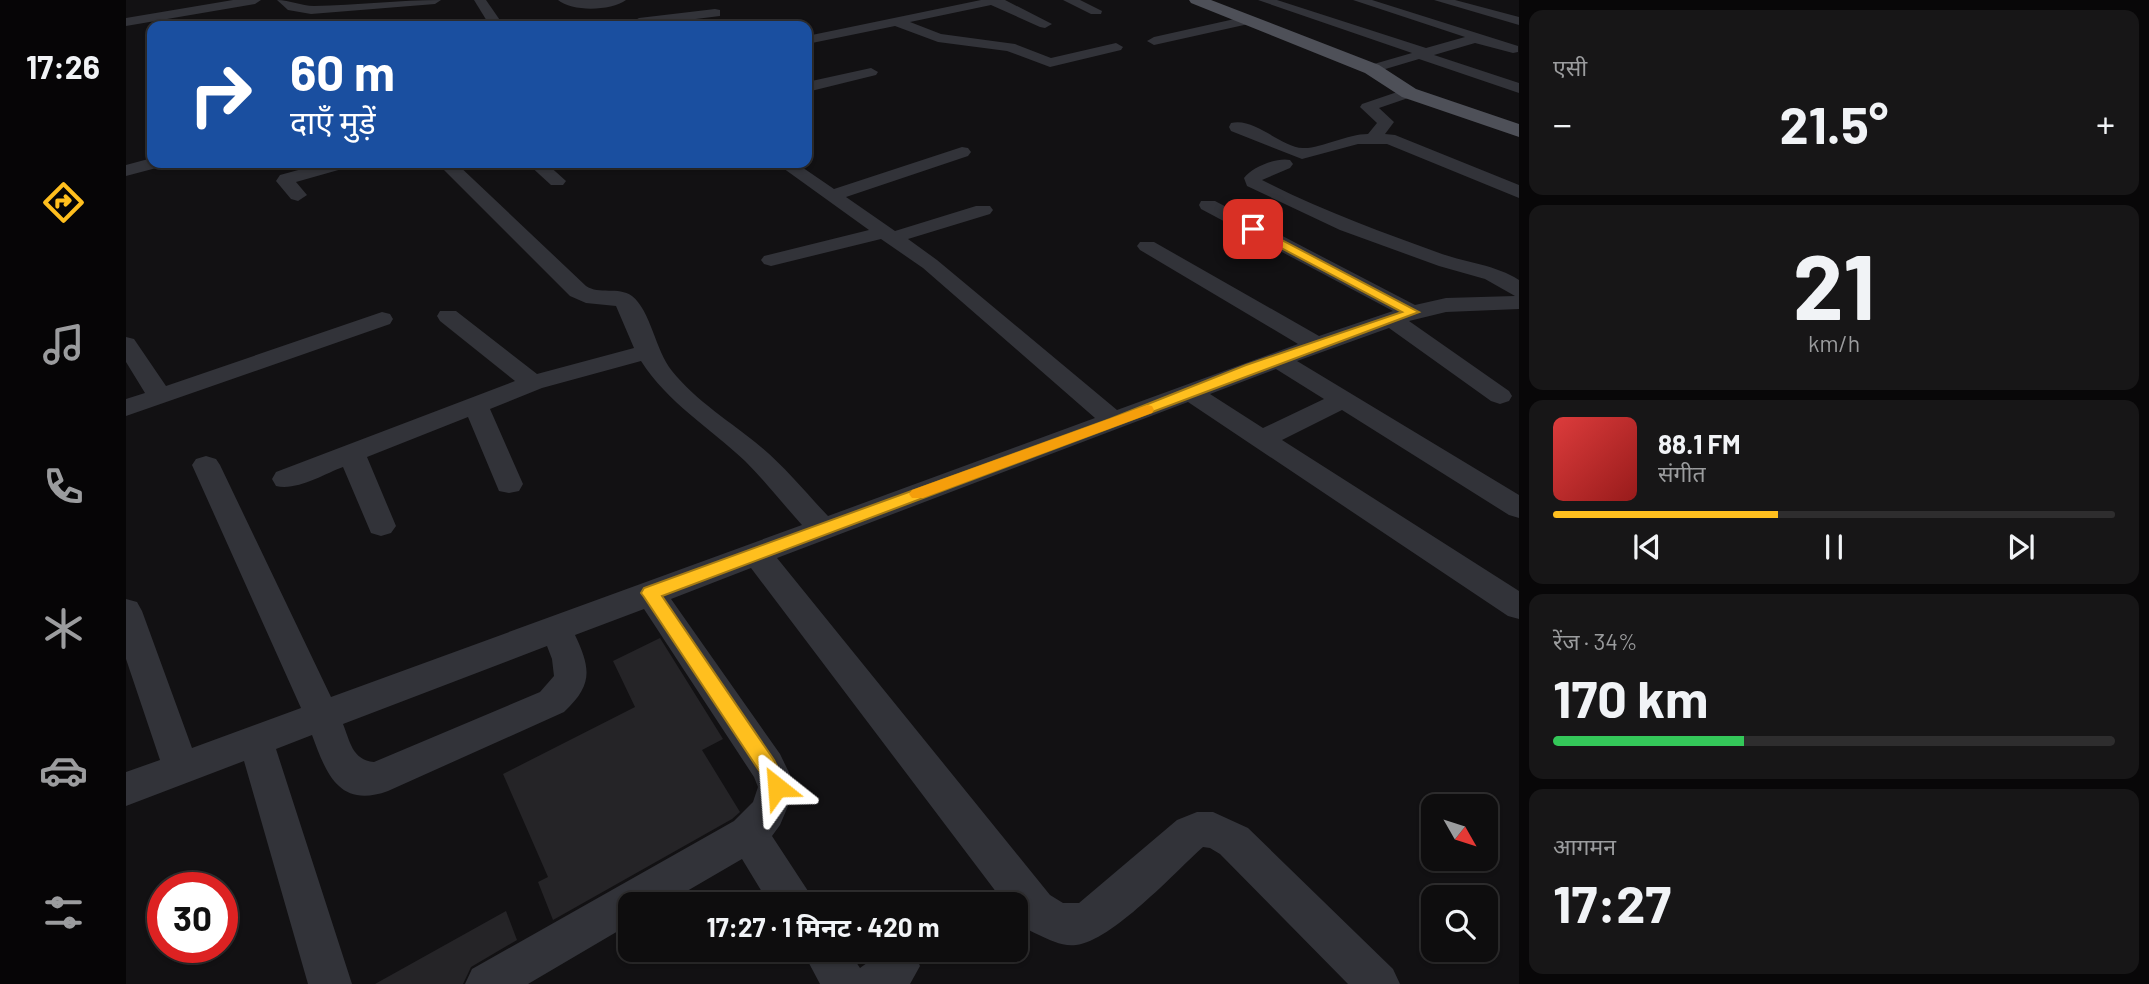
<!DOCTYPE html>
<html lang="hi">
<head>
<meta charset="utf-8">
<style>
  body { margin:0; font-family:Barlow,"Noto Sans Devanagari",sans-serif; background:#171617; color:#f1f3f6; height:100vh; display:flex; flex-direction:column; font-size:26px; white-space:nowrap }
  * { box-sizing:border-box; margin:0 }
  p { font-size:23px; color:#9b9c9e }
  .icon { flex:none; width:38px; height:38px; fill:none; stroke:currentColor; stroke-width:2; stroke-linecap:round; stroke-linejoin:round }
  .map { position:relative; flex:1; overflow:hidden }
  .drawer { display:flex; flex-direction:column; gap:10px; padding:10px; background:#080708; width:630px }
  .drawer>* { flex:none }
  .guide { position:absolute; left:21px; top:21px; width:665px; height:147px; border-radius:14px; box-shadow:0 2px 5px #0004,0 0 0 2px #2e2d2e; background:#1a4fa0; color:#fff; overflow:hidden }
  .needle { width:46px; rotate:129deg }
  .fabs { position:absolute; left:1295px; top:794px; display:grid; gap:14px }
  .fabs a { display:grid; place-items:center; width:77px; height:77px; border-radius:14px; background:#0e0d0e; box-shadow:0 2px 5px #0004,0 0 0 2px #2e2d2e; font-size:35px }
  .speed { position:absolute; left:21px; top:872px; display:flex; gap:14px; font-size:35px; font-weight:700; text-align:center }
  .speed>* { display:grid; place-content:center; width:91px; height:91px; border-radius:50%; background:#0e0d0e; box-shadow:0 2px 5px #0004,0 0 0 2px #2e2d2e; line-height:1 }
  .speed .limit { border:10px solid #d22; background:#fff; color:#111 }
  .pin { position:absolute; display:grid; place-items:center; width:60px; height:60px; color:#fff; margin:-30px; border-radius:14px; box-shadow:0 4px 10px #0006 }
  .me { position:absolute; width:77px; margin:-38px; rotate:332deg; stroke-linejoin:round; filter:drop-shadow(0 0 5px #0008) }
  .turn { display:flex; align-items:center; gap:24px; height:147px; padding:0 28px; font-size:32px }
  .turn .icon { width:91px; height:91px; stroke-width:2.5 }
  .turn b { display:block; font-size:49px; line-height:60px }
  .big { font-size:52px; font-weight:700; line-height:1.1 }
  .drawer .card { flex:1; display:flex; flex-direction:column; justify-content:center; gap:10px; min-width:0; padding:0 24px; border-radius:14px; background:#171617 }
  .drawer .dial { align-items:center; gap:0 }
  .dial b { font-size:91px; line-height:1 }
  .song { display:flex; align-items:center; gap:21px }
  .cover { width:84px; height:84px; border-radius:10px; background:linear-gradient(135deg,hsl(0 70% 55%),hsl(0 70% 35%)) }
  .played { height:7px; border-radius:4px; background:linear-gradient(90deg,#ffbf1e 40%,#2e2d2e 40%) }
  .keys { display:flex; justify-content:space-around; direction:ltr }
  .heat { display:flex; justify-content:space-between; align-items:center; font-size:38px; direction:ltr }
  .charge { height:10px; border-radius:5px; background:linear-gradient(90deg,#34c759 34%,#2e2d2e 0) }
  .trip { position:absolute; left:492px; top:892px; width:410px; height:70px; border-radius:14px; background:#0e0d0e; box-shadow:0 2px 5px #0004,0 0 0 2px #2e2d2e; font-weight:700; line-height:70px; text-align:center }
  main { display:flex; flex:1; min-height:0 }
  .menu { display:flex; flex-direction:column; width:126px; justify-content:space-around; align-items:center; background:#060506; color:#9b9c9e }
  .menu .icon { width:49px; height:49px }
  .menu .on { color:#ffbf1e }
  .menu b { font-size:32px; color:#f1f3f6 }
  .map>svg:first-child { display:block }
  .building { fill:#252427 }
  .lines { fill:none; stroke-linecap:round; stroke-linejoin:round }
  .minor { fill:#323339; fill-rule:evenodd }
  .major { fill:#4e5058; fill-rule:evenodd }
  .route { fill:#ffbf1e; stroke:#a67c14; stroke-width:2 }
  .slow { fill:#f59e0b }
</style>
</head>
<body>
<main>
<nav class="menu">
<b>17:26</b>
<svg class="icon on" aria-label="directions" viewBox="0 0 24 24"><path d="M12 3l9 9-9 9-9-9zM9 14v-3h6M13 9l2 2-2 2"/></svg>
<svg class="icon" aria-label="music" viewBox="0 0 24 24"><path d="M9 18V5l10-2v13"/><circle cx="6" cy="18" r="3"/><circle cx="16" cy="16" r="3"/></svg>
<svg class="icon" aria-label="phone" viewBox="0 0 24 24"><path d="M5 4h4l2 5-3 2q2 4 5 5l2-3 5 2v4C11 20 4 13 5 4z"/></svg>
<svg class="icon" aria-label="climate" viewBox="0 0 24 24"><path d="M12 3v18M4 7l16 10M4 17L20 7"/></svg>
<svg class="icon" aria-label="car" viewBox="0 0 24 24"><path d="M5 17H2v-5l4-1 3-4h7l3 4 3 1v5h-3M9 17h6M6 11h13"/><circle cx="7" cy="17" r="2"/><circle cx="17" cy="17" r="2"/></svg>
<svg class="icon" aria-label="filters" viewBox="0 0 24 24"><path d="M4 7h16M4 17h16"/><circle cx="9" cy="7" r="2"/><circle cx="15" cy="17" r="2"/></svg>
</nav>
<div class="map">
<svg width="1393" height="984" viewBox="0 0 1393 984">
  <rect width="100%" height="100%" fill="#121113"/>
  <g class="building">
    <polygon points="534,638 597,739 576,750 614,812 606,819 427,920 412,882 422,877 377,774 509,707 487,661"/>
    <polygon points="380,911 391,940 345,967 337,984 249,984"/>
  </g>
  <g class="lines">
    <g class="minor">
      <polygon points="107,0 135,0 129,4 0,26 0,18"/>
      <path d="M151,0C164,0 175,6 188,6C231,5 273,0 315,0L309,4L185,14L162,10Z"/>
      <polygon points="348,0 360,0 378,26 364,26"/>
      <path d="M432,0H500C485,11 446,12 432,0Z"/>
      <polygon points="855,0 879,0 926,24 919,28 914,27 865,5 784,22 815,34 889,44 925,58 990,43 997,47 995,50 924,67 881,51 812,42 769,26 681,44 681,36"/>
      <polygon points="937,0 954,0 976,11 975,14 965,14"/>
      <polygon points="1132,0 1151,0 1300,48 1339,37 1227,0 1246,0 1392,46 1392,52 1387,53 1349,43 1308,55 1393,83 1393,93 1293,59 1246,73 1241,72 1239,69 1241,66 1286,53"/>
      <polygon points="1308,0 1329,0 1393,17 1393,25"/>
      <polygon points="589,9 594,10 594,16 513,26 506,22 513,18"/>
      <polygon points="1122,16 1129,20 1127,23 1028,45 1021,41 1028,37"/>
      <polygon points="745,68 752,72 750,75 681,92 681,82"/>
      <path d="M1283,88L1288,90L1291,93L1288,96L1253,108L1268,122L1259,134L1269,135L1393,185V198L1261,144H1232L1176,159L1105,131L1103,127L1105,123C1129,117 1154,147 1177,148C1194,149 1221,134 1242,134L1251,123L1234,107L1236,104Z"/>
      <path d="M836,147L842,148L845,152L842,156L720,197L769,231L850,206H864L867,210L864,214L782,239L811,260L991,410L1172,344L1014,250L1011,246L1014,242H1028L1193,336L1267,311L1075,209L1073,205L1075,201H1089L1289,305L1320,298L1389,296L1359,279L1313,266L1214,230L1121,186L1118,178C1126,167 1151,157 1164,160L1167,164L1164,168L1136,180C1194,210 1255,232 1316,254C1342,263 1370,265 1393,280V309L1320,312L1283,321L1383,391L1386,396L1383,401L1374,404L1365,401L1263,328L1171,361L1393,495V518L1383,515L1216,410L1156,440L1393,591V619L1382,616L1062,402L651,558L924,895L937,903H953L1051,820L1071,812H1087L1122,828L1267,969L1274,984H1222L1094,854L1084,848L1077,847C1048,873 986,941 950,945C937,947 924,940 913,935C898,928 889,923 889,905H880L625,568L545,599L654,754L670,787L654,825L646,836L682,891L688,905H644L616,859L537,905H504V924L402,984H339L346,969L608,821L627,802L632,787L628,777L518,609L449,635C465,669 467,685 438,712L262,791C213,809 200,773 186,735L150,749L226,984H182L118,761L0,806V772L34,760L0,659V599L11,602L16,611L66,748L175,708L66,465L70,459L80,456L90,459L94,465L205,697L676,525C657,504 639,481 619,461C583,427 542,403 515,361L416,388L364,409L397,484L393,491L383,493L373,491L342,417L241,457L270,526L265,533L255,536L245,533L217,467C198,474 171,491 150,486L146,479L150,472L389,381L314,321L311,316L314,311H330L411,374L508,348L490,306L460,303L444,296L311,163H330L460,286C473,295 492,286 506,296C525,311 529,350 546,371C570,401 605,422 635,447C659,467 680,493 702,516L969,418L797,268L755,239L645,266L638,264L635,260L638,256L743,230L650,163H670L708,189ZM1150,369L1198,399L1137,428L1084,394ZM421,646L426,659L428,676L414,692L248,762C226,760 224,741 217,724Z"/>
      <polygon points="26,158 26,163 37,163 34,167 0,176 0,165"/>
      <polygon points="198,163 226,163 223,167 170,182 181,195 172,201 165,199 150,181 154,175"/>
      <polygon points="401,163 420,163 440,181 437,185 425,185"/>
      <polygon points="256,312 264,314 267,319 264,324 0,416 0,399 19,393 0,362 0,337 8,339 40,386"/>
      <polygon points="676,950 722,950 734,968 759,950 787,950 794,966 784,984 694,984"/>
    </g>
    <polygon class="major" points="1063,0 1085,0 1253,65 1290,89 1393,124 1393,137 1276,97 1239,73 1065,3"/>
  </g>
  <polygon class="route" points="1123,227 1131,227 1293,312 536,596 648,760 661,787 658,794 651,796 643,794 634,772 518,597 515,593 518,588 984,419 1120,365 1276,312 1123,231"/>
  <polygon class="slow" points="1021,405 1026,406 1028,410 1026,413 797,498 786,498 783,494 786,490"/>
</svg>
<div class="fabs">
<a><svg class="needle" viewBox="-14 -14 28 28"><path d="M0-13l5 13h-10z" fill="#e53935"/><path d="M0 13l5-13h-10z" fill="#9b9c9e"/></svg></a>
<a><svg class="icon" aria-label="search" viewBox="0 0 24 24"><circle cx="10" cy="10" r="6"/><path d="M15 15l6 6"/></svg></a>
</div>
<div class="speed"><div class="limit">30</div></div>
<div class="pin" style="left:1127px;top:229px;background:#d93025"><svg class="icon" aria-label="arrive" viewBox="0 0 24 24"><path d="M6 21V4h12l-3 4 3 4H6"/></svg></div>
<svg class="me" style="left:651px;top:787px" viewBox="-20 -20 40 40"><path d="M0-17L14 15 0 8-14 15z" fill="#ffbf1e" stroke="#fff" stroke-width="4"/></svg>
<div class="trip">17:27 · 1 मिनट · 420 m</div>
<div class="guide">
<div class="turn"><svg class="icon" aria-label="right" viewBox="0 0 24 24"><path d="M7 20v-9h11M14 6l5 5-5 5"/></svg><div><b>60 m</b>दाएँ मुड़ें</div></div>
</div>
</div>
<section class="drawer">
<div class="card"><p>एसी</p>
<div class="heat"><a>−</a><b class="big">21.5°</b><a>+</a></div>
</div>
<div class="card dial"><b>21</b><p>km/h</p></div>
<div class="card">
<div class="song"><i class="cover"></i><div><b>88.1 FM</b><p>संगीत</p></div></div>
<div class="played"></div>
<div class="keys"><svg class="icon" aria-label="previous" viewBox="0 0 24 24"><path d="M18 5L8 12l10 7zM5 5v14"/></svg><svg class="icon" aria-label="pause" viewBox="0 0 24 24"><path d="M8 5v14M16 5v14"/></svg><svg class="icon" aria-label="next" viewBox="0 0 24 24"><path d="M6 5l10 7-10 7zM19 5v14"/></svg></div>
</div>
<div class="card"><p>रेंज · 34%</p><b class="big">170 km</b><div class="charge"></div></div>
<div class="card"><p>आगमन</p><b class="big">17:27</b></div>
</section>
</main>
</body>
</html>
